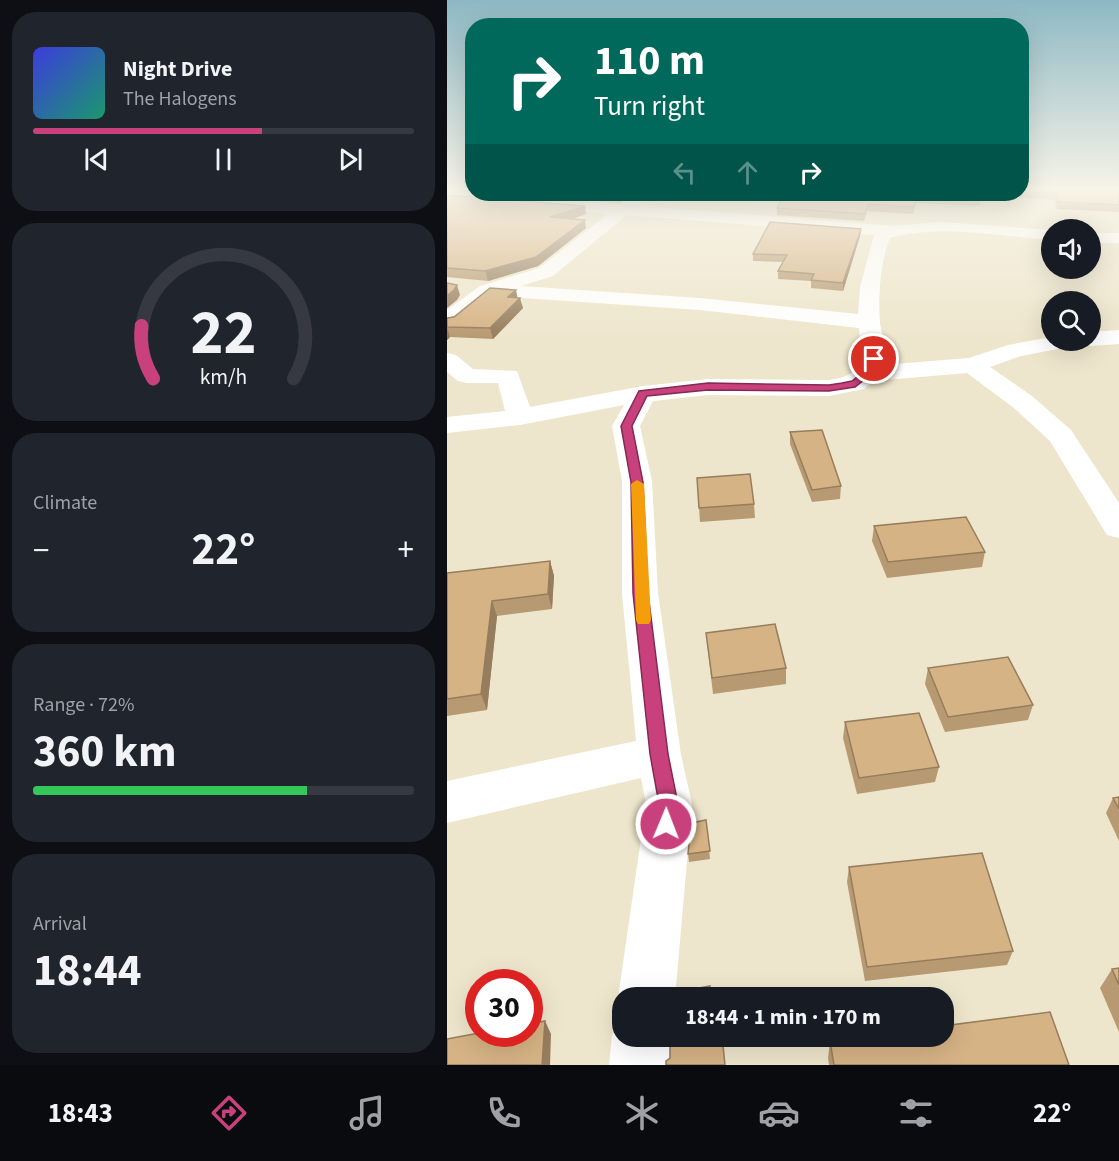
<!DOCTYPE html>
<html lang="en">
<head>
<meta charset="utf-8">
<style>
  body { margin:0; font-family:"Source Sans 3",sans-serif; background:#20242c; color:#f1f3f6; height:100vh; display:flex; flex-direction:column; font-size:22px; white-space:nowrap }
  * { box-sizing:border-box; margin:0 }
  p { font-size:20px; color:#9ea1a6 }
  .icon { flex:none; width:33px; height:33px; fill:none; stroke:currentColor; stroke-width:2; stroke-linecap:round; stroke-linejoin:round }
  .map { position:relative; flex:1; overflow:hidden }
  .sheet { display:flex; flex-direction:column; gap:12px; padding:12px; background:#0d0f14; width:447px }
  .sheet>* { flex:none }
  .banner { position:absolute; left:18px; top:18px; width:564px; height:183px; border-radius:24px; box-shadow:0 6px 24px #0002; background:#00695c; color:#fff; overflow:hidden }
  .tools { position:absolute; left:594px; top:219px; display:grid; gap:12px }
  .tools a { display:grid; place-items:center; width:60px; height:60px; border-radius:50%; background:#171b24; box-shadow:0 6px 24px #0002; font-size:30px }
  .speed { position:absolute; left:18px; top:969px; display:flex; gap:12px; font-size:30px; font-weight:700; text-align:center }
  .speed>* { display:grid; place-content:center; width:78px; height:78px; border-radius:50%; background:#171b24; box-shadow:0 6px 24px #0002; line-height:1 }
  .speed .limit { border:9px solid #d22; background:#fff; color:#111 }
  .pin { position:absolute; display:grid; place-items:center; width:51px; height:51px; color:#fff; margin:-26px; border:3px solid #fff; border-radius:50%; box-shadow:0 2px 6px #0007 }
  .me { position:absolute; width:66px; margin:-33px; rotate:1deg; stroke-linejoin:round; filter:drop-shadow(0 0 4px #0008) }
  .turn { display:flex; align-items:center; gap:21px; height:126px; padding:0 30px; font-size:27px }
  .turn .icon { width:78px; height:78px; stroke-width:2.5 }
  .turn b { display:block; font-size:42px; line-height:51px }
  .lanes { display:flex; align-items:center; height:57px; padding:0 30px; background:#0003; justify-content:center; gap:30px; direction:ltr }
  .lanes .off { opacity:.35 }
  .big { font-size:45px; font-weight:700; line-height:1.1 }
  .sheet .card { flex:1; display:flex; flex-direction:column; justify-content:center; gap:9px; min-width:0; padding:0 21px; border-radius:24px; background:#20242c }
  .sheet .dial { align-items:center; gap:0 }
  .dial svg { height:156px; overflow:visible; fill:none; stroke:#363941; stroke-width:7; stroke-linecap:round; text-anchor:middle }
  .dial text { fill:#f1f3f6; stroke:none }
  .song { display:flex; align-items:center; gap:18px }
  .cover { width:72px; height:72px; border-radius:9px; background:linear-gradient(135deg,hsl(240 70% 55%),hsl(160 70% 35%)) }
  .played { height:6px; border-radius:3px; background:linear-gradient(90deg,#c9417c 60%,#363941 60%) }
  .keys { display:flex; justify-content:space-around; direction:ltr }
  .heat { display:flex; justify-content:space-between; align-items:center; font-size:33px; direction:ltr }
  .charge { height:9px; border-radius:4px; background:linear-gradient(90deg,#34c759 72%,#363941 0) }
  .trip { position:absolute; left:165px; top:987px; width:342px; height:60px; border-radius:24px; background:#171b24; box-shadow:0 6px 24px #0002; font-weight:700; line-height:60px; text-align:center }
  .menu { display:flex; height:96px; justify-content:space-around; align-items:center; background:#090b0e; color:#9ea1a6 }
  .menu .icon { width:42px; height:42px }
  .menu .active { color:#c9417c }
  .menu b { font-size:27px; color:#f1f3f6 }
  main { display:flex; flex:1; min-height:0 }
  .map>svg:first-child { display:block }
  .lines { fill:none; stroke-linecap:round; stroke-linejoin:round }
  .minor { fill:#fff; fill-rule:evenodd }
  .wall { fill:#b89a72 }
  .shaded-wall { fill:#967d5d }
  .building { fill:#d6b385; stroke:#967d5d; stroke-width:1.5 }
  .route { fill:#c9417c; stroke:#832a51; stroke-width:1.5 }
  .slow { fill:#f59e0b }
</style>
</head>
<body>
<main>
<section class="sheet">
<div class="card">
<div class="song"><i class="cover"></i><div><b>Night Drive</b><p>The Halogens</p></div></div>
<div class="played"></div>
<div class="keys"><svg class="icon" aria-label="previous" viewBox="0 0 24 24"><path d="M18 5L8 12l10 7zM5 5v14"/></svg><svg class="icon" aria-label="pause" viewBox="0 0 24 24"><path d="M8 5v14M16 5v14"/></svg><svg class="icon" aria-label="next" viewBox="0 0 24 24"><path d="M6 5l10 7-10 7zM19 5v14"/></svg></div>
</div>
<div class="card dial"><svg viewBox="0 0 100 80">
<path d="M14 69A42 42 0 1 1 86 69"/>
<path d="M14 69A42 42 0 0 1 8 42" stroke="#c9417c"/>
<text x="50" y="56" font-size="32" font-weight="700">22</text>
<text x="50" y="72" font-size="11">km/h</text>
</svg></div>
<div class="card"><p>Climate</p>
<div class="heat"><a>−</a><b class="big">22°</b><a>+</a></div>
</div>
<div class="card"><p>Range · 72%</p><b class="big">360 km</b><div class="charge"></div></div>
<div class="card"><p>Arrival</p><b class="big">18:44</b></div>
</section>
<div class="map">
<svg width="672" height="1065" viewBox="0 0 672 1065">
  <rect width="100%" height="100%" fill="#eee6cc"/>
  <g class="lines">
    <g class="minor">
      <polygon points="664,189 672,189 672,196 667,194"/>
      <path d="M0,191L173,205L185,198L191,200L193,203L191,206L447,226L494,222L604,230V240C553,236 493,224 443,238C433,263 431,297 433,323C435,336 442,353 436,365L522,358L561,345L604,337V340H644V332L672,330V344L644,346L637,344L574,356L543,367L585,396L624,430L672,503V538L660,535L603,441L567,408L520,373L426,381L417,389L382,396L261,395L206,401L193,426L205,481L211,593L234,755L245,804L228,998H176V1010L171,998L199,804L194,778L0,823V781L189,741L175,593V481L165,426L177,405L73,425L0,433V417L58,411L51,383H20L11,381L0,372V353L9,355L26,369L70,371L83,407L196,386L261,379L382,380C419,375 415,359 412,328L253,310L45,296L8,326L0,328V310L33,286L92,268L161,214L0,201ZM180,215L427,235L413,287L411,314L253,298L74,286L106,276Z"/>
      <rect x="644" y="233" width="28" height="10"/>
      <polygon points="176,1014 176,1036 223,1036 222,1065 162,1065 165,1036"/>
    </g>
  </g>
  <g class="wall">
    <polygon points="0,189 26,189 26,191"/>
    <polygon points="574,189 672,191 672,212 610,209 608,200 534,194 533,206 469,203 466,214 420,211 417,221 330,215 330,208 338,194 574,194"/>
    <polygon points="53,194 203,194 191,198 184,196 172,203"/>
    <polygon points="0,195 138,206 139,214 126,219 139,228 91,266 41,281 0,277"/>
    <polygon points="414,229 413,236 396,291 364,288 364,281 331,279 331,271 336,262 306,261 306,254"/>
    <polygon points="70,298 76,308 46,339 3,337 0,340 0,318"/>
    <polygon points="343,432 394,486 393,499 365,502 343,444"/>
    <polygon points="250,478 307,504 308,518 253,522"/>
    <polygon points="427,526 538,552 535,567 440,578 425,541"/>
    <polygon points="103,561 107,576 105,609 50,616 40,710 0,716 0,573"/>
    <polygon points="259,633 339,668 339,684 266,694"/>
    <polygon points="481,668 586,705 581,720 498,732 478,684"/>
    <polygon points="398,722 492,767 488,782 410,794 396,738"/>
    <polygon points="672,797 672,841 659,813 666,798"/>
    <polygon points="259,820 263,859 242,862 241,854"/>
    <polygon points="402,867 566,951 560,965 418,981 400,882"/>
    <polygon points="672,968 672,1032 653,988 665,969"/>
    <polygon points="383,1041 622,1065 382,1065 381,1058"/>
  </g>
  <g class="shaded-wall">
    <polygon points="171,194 184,194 184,196 172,203"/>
    <polygon points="190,194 203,194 191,198"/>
    <polygon points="138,206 139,214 104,226 103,217"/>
    <polygon points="138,220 139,228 91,266 41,281 38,271"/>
    <polygon points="414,229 413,236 396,291 396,283"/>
    <polygon points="10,285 13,295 10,300 0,308 0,296"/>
    <polygon points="69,290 71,300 61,297"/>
    <polygon points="73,298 76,308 46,339 43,328"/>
    <polygon points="0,327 3,337 0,340"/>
    <polygon points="103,561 107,576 105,609 101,594"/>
    <polygon points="45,601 50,616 40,710 34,694"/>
    <polygon points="98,1021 104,1034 103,1065 95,1065"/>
  </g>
  <g class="building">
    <polygon points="574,189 667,189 672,191 672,205 612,202 609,193 574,191"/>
    <polygon points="338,194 534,194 534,200 470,196 467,207 421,204 418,214 330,208"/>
    <polygon points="0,195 138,206 103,217 138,220 89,257 38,271 0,268"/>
    <polygon points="323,222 414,229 396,283 364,280 367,274 331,271 340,255 306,254"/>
    <polygon points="0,283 10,285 7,290 0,296"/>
    <polygon points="43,288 69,290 61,297 73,298 43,328 0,327 0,318 7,317"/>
    <polygon points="375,430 394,486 365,490 343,432"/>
    <polygon points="303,474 307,504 252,508 250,478"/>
    <polygon points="519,517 538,552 441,562 427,526"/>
    <polygon points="103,561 101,594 45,601 34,694 0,699 0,573"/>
    <polygon points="328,624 339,668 265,678 259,633"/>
    <polygon points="561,657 586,705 501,717 481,668"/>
    <polygon points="472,713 492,767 412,778 398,722"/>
    <polygon points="672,797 672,809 666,798"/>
    <polygon points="259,820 263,851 241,854 244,823"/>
    <polygon points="535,853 566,951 420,967 402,867"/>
    <polygon points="672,968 672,985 665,969"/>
    <polygon points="263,986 264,998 216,998 215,995"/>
    <polygon points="603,1012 622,1065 387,1065 383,1041 417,1036 496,1036 496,1026"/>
    <polygon points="98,1021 95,1065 0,1065 0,1039 32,1033 82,1034 82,1024"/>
    <polygon points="223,1036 275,1036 278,1065 219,1065 219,1061 223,1058"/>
  </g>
  <linearGradient id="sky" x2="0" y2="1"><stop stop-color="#8db8c3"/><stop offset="0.56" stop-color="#f7f4e8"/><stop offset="1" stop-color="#f7f4e8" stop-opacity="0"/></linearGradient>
  <rect width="672" height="338" fill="url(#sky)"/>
  <polygon class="route" points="427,356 432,359 422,376 408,387 382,391 261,390 200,396 185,426 196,482 201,593 221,754 231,804 226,831 219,833 212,831 209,824 212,804 203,754 186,593 184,482 174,426 192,391 261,383 382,385 395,383 405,381 415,373 423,357"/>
  <polygon class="slow" points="190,480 197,484 204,620 202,624 191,624 189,620 184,484"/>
</svg>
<div class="tools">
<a><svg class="icon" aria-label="sound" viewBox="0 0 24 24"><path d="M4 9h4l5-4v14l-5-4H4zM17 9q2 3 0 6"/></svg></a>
<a><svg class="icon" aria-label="search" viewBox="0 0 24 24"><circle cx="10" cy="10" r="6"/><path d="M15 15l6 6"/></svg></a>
</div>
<div class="speed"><div class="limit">30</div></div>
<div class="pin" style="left:427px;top:359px;background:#d93025"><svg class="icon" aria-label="arrive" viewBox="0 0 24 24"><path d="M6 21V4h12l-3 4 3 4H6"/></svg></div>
<svg class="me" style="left:219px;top:824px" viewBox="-20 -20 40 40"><circle r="17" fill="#c9417c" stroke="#fff" stroke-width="3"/><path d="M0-11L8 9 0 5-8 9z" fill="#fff"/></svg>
<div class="trip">18:44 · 1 min · 170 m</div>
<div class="banner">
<div class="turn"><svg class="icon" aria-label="right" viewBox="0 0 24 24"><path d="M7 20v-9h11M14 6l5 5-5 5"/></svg><div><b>110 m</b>Turn right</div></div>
<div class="lanes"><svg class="icon off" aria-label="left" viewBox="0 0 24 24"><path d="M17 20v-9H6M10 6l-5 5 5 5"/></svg><svg class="icon off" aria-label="ahead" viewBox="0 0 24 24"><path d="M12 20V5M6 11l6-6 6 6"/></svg><svg class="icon" aria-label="right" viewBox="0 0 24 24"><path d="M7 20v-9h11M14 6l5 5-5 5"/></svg></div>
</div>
</div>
</main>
<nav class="menu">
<b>18:43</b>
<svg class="icon active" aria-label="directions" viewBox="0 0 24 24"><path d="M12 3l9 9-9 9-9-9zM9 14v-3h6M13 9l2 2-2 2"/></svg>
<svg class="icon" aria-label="music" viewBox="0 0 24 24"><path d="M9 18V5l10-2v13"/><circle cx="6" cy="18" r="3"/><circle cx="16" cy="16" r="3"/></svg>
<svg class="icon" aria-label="phone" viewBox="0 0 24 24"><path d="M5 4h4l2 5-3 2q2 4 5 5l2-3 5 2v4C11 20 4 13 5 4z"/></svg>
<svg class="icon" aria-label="climate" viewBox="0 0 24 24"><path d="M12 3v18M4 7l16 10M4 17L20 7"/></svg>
<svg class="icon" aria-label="car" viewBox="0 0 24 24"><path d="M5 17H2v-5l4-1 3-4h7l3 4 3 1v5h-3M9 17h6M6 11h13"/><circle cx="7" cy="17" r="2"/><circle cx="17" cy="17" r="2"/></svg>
<svg class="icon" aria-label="filters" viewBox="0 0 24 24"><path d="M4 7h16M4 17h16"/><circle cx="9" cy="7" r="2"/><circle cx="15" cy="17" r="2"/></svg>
<b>22°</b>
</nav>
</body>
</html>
